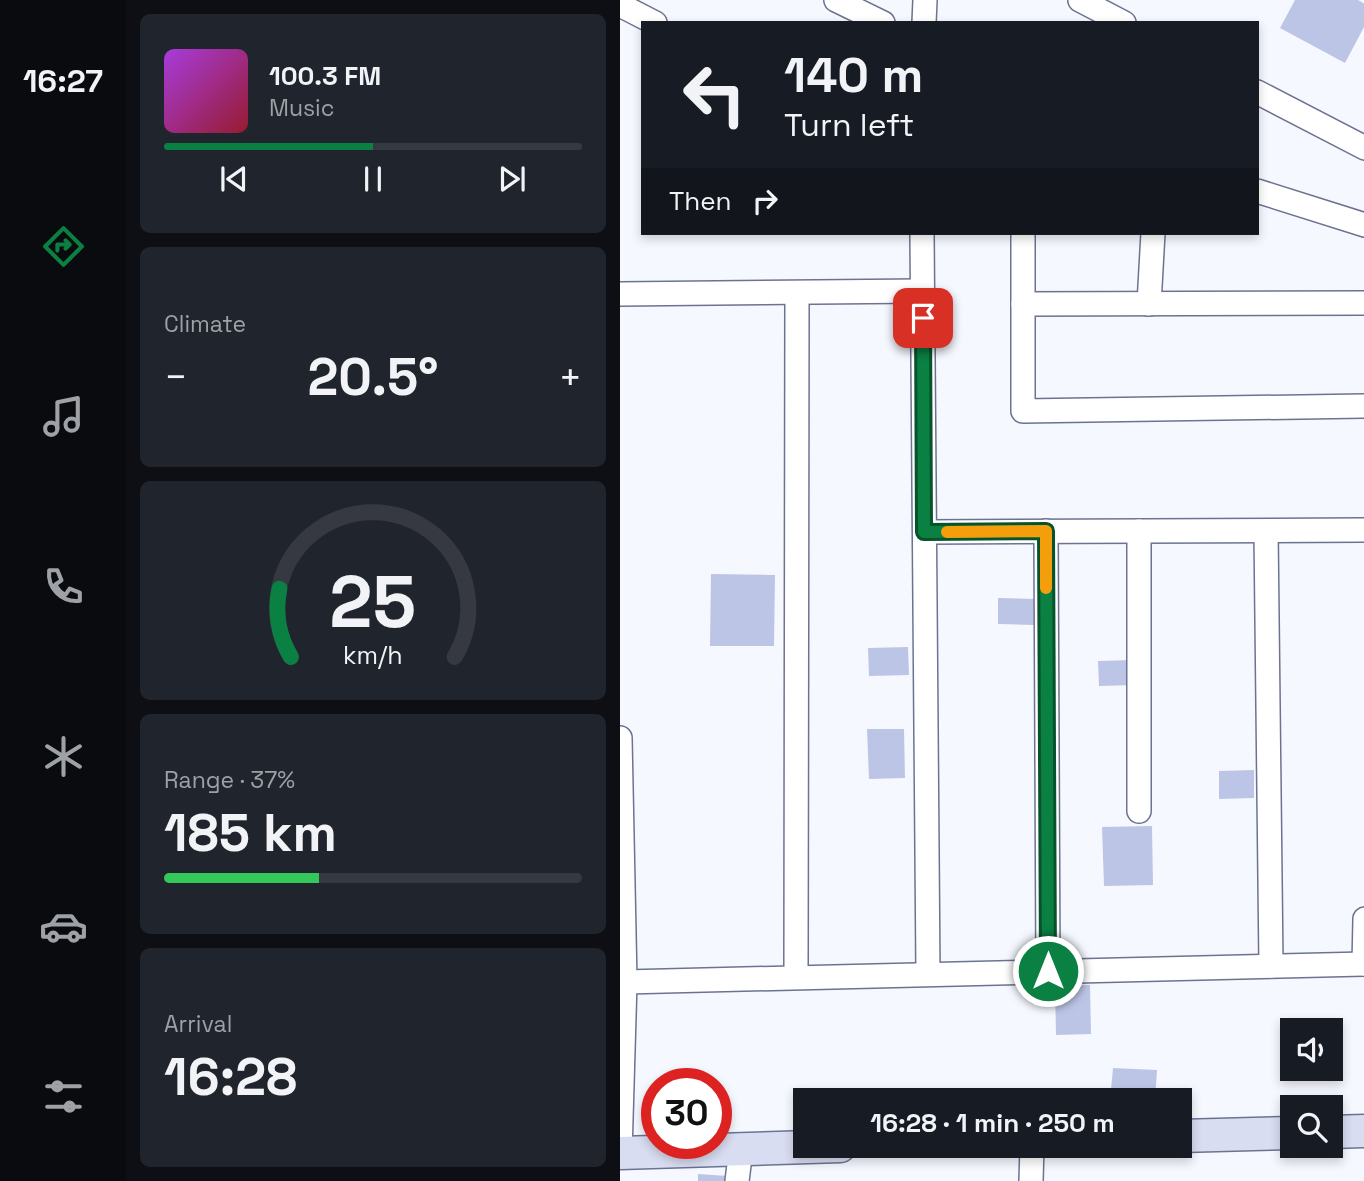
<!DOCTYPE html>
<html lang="en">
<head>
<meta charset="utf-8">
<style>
  body { margin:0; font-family:"Space Grotesk",sans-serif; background:#20242c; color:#f1f3f6; height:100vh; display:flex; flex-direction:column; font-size:26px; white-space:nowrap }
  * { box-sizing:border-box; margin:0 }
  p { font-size:23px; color:#9ea1a6 }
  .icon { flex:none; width:38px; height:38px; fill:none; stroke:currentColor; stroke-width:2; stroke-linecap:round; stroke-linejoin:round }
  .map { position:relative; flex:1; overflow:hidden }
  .drawer { display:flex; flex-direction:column; gap:14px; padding:14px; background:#0d0f14; width:494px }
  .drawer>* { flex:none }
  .hud { position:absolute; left:21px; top:21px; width:618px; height:214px; border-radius:0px; box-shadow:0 4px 10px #0003; background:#171b24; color:#f1f3f6; overflow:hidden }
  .controls { position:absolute; left:660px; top:1018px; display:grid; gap:14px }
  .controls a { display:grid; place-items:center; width:63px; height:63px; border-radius:0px; background:#171b24; box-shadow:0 4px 10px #0003; font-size:35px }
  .speed { position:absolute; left:21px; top:1068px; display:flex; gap:14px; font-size:35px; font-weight:700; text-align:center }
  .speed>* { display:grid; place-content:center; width:91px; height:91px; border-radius:50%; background:#171b24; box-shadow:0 4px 10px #0003; line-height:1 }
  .speed .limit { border:10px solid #d22; background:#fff; color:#111 }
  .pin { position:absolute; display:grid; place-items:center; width:60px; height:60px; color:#fff; margin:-30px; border-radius:14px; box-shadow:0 4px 10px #0006 }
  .me { position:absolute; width:77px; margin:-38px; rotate:0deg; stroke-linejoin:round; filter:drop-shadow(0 0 5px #0008) }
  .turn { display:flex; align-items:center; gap:24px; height:147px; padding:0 28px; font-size:32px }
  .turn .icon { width:91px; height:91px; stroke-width:2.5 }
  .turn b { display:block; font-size:49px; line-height:60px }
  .then { display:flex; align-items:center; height:66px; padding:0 28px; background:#0003; gap:14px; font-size:26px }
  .big { font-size:52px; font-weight:800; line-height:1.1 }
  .drawer .widget { flex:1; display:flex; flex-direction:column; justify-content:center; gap:10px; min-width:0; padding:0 24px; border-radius:10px; background:#20242c }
  .drawer .dial { align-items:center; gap:0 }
  .dial svg { height:182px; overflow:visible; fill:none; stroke:#363941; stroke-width:7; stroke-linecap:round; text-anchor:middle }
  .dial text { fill:#f1f3f6; stroke:none }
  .song { display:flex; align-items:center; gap:21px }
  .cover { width:84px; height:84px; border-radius:10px; background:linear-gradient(135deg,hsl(280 70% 55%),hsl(350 70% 35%)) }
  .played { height:7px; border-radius:4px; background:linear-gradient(90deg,#0b8043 50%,#363941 50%) }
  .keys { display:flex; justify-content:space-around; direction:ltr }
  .heat { display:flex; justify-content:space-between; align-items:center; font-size:38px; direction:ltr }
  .charge { height:10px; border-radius:5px; background:linear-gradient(90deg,#34c759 37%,#363941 0) }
  .trip { position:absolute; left:173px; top:1088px; width:399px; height:70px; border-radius:0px; background:#171b24; box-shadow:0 4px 10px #0003; font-weight:800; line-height:70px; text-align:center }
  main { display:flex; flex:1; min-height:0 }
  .dock { display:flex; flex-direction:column; width:126px; justify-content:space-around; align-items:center; background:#090b0e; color:#9ea1a6 }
  .dock .icon { width:49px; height:49px }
  .dock .active { color:#0b8043 }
  .dock b { font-size:32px; color:#f1f3f6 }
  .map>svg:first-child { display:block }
  .building { fill:#bcc5e5 }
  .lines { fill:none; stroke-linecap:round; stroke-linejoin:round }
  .street-casing { stroke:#6c7390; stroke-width:26 }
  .secondary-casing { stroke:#6c7390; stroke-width:35 }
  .street { stroke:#fff; stroke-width:23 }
  .secondary { stroke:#d9ddf1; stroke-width:32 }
  .route-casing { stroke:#07532c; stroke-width:18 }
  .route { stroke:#0b8043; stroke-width:12 }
  .slow { stroke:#f59e0b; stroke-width:12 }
</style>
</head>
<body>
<main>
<nav class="dock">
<b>16:27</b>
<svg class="icon active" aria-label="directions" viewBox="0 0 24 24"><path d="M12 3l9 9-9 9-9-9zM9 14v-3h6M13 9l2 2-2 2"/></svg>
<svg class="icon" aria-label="music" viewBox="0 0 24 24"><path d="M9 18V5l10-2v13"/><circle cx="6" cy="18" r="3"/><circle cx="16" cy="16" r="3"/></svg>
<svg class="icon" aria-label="phone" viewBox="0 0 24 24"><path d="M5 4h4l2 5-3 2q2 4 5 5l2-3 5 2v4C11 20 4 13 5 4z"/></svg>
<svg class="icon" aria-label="climate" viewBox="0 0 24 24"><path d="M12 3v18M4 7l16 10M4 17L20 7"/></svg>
<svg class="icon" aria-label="car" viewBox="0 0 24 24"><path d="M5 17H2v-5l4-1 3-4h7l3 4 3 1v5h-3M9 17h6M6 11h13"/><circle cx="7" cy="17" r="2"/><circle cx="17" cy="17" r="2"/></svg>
<svg class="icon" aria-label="filters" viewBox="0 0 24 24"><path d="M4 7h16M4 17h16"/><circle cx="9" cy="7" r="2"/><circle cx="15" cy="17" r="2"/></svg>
</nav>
<section class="drawer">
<div class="widget">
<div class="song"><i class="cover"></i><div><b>100.3 FM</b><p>Music</p></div></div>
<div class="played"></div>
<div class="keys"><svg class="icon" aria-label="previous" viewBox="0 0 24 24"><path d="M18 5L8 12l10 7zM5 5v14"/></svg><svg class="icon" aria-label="pause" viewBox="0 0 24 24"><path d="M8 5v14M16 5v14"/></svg><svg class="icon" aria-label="next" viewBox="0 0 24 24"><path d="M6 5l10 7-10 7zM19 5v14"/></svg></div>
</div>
<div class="widget"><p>Climate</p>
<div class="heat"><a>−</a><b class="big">20.5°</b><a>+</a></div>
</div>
<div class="widget dial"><svg viewBox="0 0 100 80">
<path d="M14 69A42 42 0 1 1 86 69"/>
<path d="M14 69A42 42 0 0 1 9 39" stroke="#0b8043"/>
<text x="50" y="56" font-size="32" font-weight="700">25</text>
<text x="50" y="72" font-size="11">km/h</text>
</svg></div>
<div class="widget"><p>Range · 37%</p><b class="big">185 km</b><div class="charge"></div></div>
<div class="widget"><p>Arrival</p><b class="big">16:28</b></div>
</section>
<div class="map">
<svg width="745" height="1181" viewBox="0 0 745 1181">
  <rect width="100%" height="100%" fill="#f6f8ff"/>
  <g class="building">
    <polygon points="675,0 738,0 745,4 745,25 725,63 660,28"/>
    <polygon points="91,574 155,575 154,646 90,646"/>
    <polygon points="378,598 416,599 415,625 378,624"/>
    <polygon points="288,647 289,675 249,676 248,648"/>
    <polygon points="514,660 515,685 479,686 478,661"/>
    <polygon points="247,729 284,729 285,778 249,779"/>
    <polygon points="634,770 634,798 599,799 599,771"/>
    <polygon points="532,826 533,885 484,886 482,827"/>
    <polygon points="470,985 471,1034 436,1035 435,986"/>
    <polygon points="493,1068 537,1070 535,1101 490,1100"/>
    <polygon points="78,1174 108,1176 108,1181 78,1181"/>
  </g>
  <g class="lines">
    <defs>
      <g id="street">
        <polyline points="216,0 263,23"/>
        <polyline points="460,0 504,23"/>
        <polyline points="0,5 35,23"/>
        <polyline points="304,23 305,0"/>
        <polyline points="637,92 745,148"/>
        <polyline points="637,191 745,225"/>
        <polyline points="302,233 308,974"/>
        <polyline points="403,233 403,411 745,406"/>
        <polyline points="0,294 302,291"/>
        <polyline points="403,304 745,303"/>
        <polyline points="529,304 533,233"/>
        <polyline points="426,531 428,971"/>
        <polyline points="519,531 519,811"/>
        <polyline points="646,531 651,966"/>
        <polyline points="305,532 745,530"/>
        <polyline points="0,738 5,982 0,1153"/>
        <polyline points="744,964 745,919"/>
        <polyline points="176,977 177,293"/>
        <polyline points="5,982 745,964"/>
        <polyline points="117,1181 121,1149"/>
        <polyline points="411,1181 412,1146"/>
      </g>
      <g id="secondary">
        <polyline points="710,1132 745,1131"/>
        <polyline points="560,1136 672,1133"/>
        <polyline points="0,1153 220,1146"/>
      </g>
    </defs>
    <use href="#street" class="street-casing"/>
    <use href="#secondary" class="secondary-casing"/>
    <use href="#street" class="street"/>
    <use href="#secondary" class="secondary"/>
  </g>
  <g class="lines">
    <defs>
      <polyline id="route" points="303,318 304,532 426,531 428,971"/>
    </defs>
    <use href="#route" class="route-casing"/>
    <use href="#route" class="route"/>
    <polyline class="slow" points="327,532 426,531 426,588"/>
  </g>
</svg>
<div class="controls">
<a><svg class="icon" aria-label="sound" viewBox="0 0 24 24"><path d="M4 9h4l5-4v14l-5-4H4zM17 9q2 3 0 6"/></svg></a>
<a><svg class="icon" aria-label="search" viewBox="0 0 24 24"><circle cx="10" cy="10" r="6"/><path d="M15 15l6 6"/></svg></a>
</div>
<div class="speed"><div class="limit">30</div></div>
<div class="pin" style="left:303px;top:318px;background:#d93025"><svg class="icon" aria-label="arrive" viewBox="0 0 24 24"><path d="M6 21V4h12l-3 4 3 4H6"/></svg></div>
<svg class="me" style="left:428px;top:971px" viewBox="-20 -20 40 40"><circle r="17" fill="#0b8043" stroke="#fff" stroke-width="3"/><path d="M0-11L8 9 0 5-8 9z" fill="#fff"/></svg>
<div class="trip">16:28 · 1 min · 250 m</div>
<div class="hud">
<div class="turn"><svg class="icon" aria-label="left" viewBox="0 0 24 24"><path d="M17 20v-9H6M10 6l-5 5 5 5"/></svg><div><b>140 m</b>Turn left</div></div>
<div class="then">Then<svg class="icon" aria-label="right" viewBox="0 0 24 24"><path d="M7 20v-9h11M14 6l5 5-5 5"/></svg></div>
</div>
</div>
</main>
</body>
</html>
